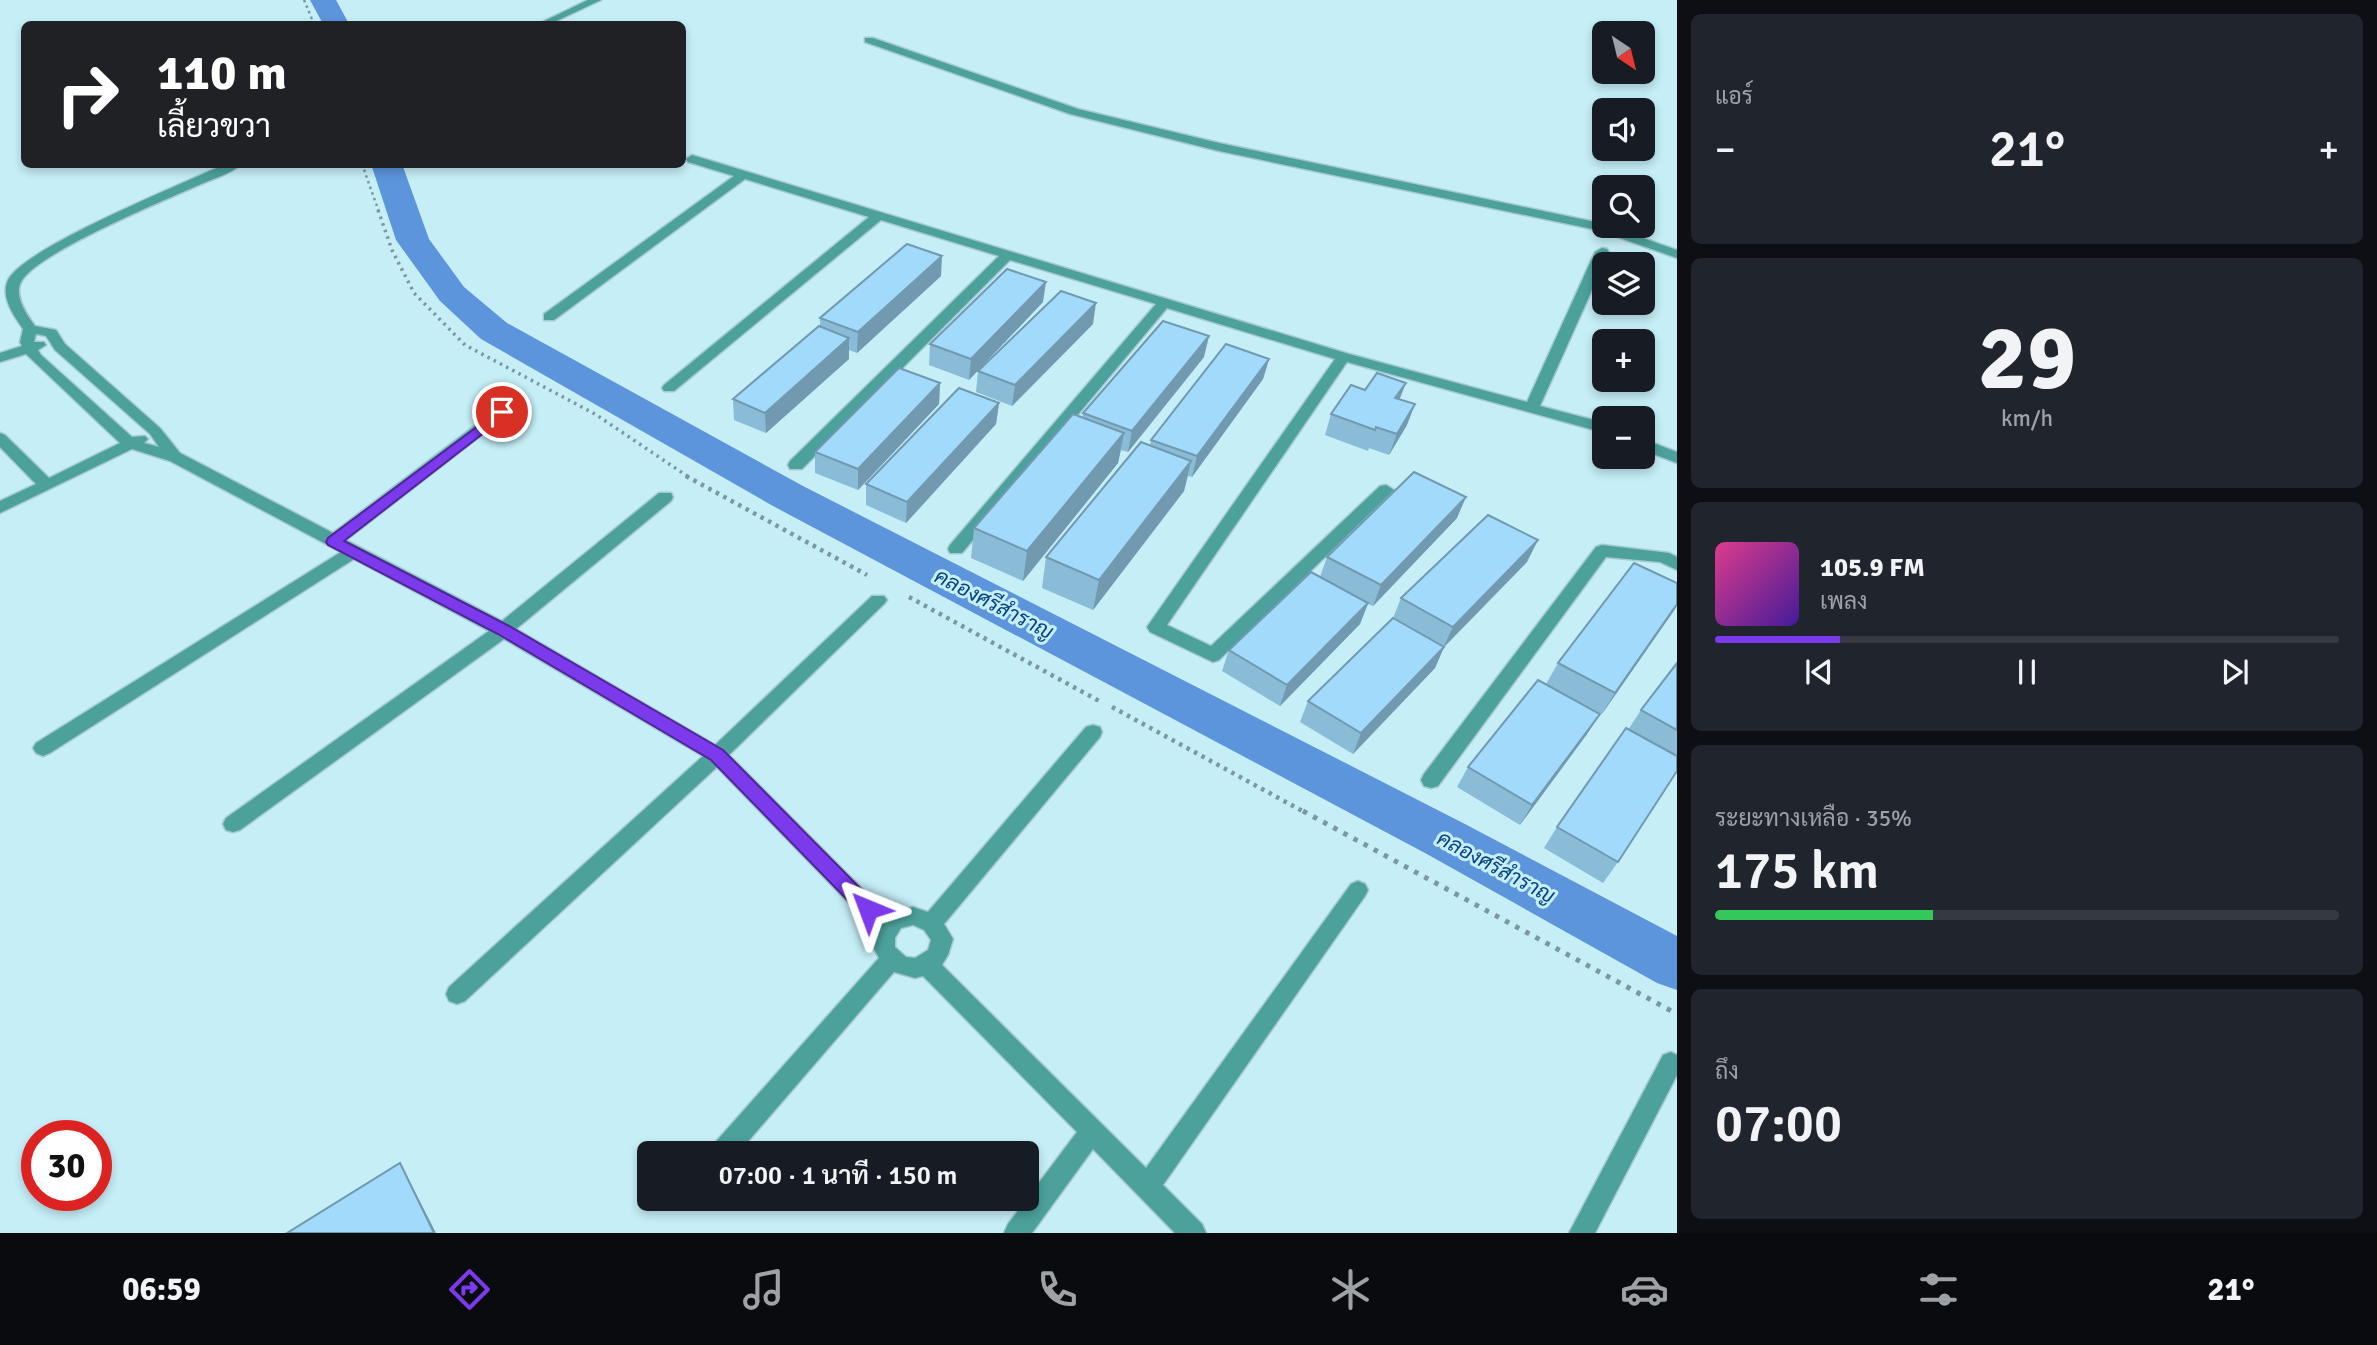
<!DOCTYPE html>
<html lang="th">
<head>
<meta charset="utf-8">
<style>
  body { margin:0; font-family:Signika,Sarabun,sans-serif; background:#20242c; color:#f1f3f6; height:100vh; display:flex; flex-direction:column; font-size:26px; white-space:nowrap }
  * { box-sizing:border-box; margin:0 }
  p { font-size:23px; color:#9ea1a6 }
  .icon { flex:none; width:38px; height:38px; fill:none; stroke:currentColor; stroke-width:2; stroke-linecap:round; stroke-linejoin:round }
  .map { position:relative; flex:1; overflow:hidden }
  .drawer { display:flex; flex-direction:column; gap:14px; padding:14px; background:#0d0f14; width:700px }
  .drawer>* { flex:none }
  .banner { position:absolute; left:21px; top:21px; width:665px; height:147px; border-radius:10px; box-shadow:0 4px 10px #0003; background:#202124; color:#fff; overflow:hidden }
  .needle { width:46px; rotate:145deg }
  .buttons { position:absolute; left:1592px; top:21px; display:grid; gap:14px }
  .buttons a { display:grid; place-items:center; width:63px; height:63px; border-radius:10px; background:#171b24; box-shadow:0 4px 10px #0003; font-size:35px }
  .speed { position:absolute; left:21px; top:1120px; display:flex; gap:14px; font-size:35px; font-weight:700; text-align:center }
  .speed>* { display:grid; place-content:center; width:91px; height:91px; border-radius:50%; background:#171b24; box-shadow:0 4px 10px #0003; line-height:1 }
  .speed .limit { border:10px solid #d22; background:#fff; color:#111 }
  .pin { position:absolute; display:grid; place-items:center; width:60px; height:60px; color:#fff; margin:-30px; border:4px solid #fff; border-radius:50%; box-shadow:0 2px 7px #0007 }
  .me { position:absolute; width:77px; margin:-38px; rotate:316deg; stroke-linejoin:round; filter:drop-shadow(0 0 5px #0008) }
  .turn { display:flex; align-items:center; gap:24px; height:147px; padding:0 21px; font-size:32px }
  .turn .icon { width:91px; height:91px; stroke-width:2.5 }
  .turn b { display:block; font-size:49px; line-height:60px }
  .big { font-size:52px; font-weight:600; line-height:1.1 }
  .drawer .tile { flex:1; display:flex; flex-direction:column; justify-content:center; gap:10px; min-width:0; padding:0 24px; border-radius:10px; background:#20242c }
  .drawer .dial { align-items:center; gap:0 }
  .dial b { font-size:91px; line-height:1 }
  .song { display:flex; align-items:center; gap:21px }
  .cover { width:84px; height:84px; border-radius:10px; background:linear-gradient(135deg,hsl(330 70% 55%),hsl(260 70% 35%)) }
  .played { height:7px; border-radius:4px; background:linear-gradient(90deg,#7c3aed 20%,#363941 20%) }
  .keys { display:flex; justify-content:space-around; direction:ltr }
  .heat { display:flex; justify-content:space-between; align-items:center; font-size:38px; direction:ltr }
  .charge { height:10px; border-radius:5px; background:linear-gradient(90deg,#34c759 35%,#363941 0) }
  .trip { position:absolute; left:637px; top:1141px; width:402px; height:70px; border-radius:10px; background:#171b24; box-shadow:0 4px 10px #0003; font-weight:600; line-height:70px; text-align:center }
  .dock { display:flex; height:112px; justify-content:space-around; align-items:center; background:#090b0e; color:#9ea1a6 }
  .dock .icon { width:49px; height:49px }
  .dock .current { color:#7c3aed }
  .dock b { font-size:32px; color:#f1f3f6 }
  main { display:flex; flex:1; min-height:0 }
  .map>svg:first-child { display:block }
  .lines { fill:none; stroke-linecap:round; stroke-linejoin:round }
  .canal { fill:#5c95dc; fill-rule:evenodd }
  .minor-casing { stroke:#a5c9d1; stroke-width:3 }
  .path-far3 { stroke:#7a989f; stroke-width:2.5; stroke-dasharray:2.5 3.5; stroke-linecap:butt }
  .path-far2 { stroke:#7a989f; stroke-width:3.5; stroke-dasharray:2.5 4.5; stroke-linecap:butt }
  .path-far1 { stroke:#7a989f; stroke-width:4.5; stroke-dasharray:3.5 5; stroke-linecap:butt }
  .path { stroke:#7a989f; stroke-width:5; stroke-dasharray:4.5 7; stroke-linecap:butt }
  .minor { fill:#4ca19c; fill-rule:evenodd }
  .wall { fill:#8abbd7 }
  .shaded-wall { fill:#7199af }
  .building { fill:#a1dafa; stroke:#7199af; stroke-width:2 }
  .route { fill:#7c3aed; stroke:#51269a; stroke-width:2 }
  .labels { text-anchor:middle; dominant-baseline:central; stroke-width:6; stroke-linejoin:round; paint-order:stroke }
  .water-label { font-size:21px; font-style:italic; fill:#064383; stroke:#c5eef7 }
</style>
</head>
<body>
<main>
<div class="map">
<svg width="1677" height="1233" viewBox="0 0 1677 1233">
  <rect width="100%" height="100%" fill="#c5eef7"/>
  <g class="lines">
    <g class="canal">
      <polygon points="310,0 336,0 349,24 323,24"/>
      <polygon points="371,164 402,164 429,239 464,287 507,323 803,486 1463,823 1677,936 1677,990 1657,983 1425,853 773,506 481,339 440,301 396,240"/>
    </g>
    <defs>
      <g id="minor">
        <polygon points="588,0 601,0 550,24 538,24"/>
        <polygon points="865,38 873,38 1078,109 1219,143 1600,223 1677,250 1677,258 1597,230 1219,151 1070,114 865,42"/>
        <polygon points="692,155 1349,354 1527,402 1595,252 1602,248 1607,249 1609,252 1540,406 1605,423 1605,433 1347,362 1167,625 1211,646 1380,486 1386,485 1394,490 1219,660 1213,662 1150,632 1147,627 1335,359 1167,308 962,553 950,553 948,549 950,545 1156,304 1010,260 802,469 790,469 788,465 790,461 999,256 881,220 674,391 664,391 662,388 664,385 869,217 745,179 554,320 544,320 544,314 734,176 688,162 686,159"/>
        <path d="M225,164H242C230,174 213,179 199,185C165,200 36,253 21,282C14,296 26,314 35,326L56,330L65,344L160,428L180,453L333,533L497,409H507L510,412L507,415L346,540L502,621L659,493H671L673,497L671,501L516,629L715,745L872,596H884L887,600L884,604L729,755L887,914L913,907L928,912L1086,727L1093,725L1100,727L1102,732L1100,737L944,924L953,939L948,955L942,965L1146,1168L1351,884L1358,881L1365,884L1368,890L1365,896L1163,1185L1202,1224L1206,1233H1175L1093,1149L1032,1233H1004L1008,1224L1077,1132L923,976L915,978L894,972L738,1153H710L713,1145L879,958L874,949L876,931L717,767L465,1001L457,1004L449,1001L446,994L449,987L703,756L504,639L240,830L233,832L226,830L223,824L226,818L489,631L354,559L50,753L43,756L36,753L33,748L36,743L341,552L170,461L132,449L0,513V501L36,484L0,447V433L5,435L49,478L120,443L26,354L0,362V353L22,346L20,342L23,329C14,316 0,297 8,280C25,247 185,183 225,164ZM36,334L46,336L55,350L150,434L159,447L144,443L148,439L145,436L132,437L41,355L38,350L46,345L44,342H34ZM913,925L924,930L931,940L928,950L915,958L906,957L895,947V938L901,928Z"/>
        <polygon points="1643,439 1677,452 1677,463 1643,450"/>
        <polygon points="1602,545 1669,553 1677,557 1677,570 1660,562 1606,557 1438,786 1431,788 1424,786 1421,780 1424,774 1596,547"/>
        <polygon points="1671,1052 1677,1055 1677,1075 1595,1233 1569,1233 1663,1055"/>
      </g>
    </defs>
    <use href="#minor" class="minor-casing"/>
    <g class="path-far3">
      <polyline points="304,0 314,24"/>
      <polyline points="362,164 379,212"/>
    </g>
    <polyline class="path-far2" points="378,210 392,250 414,293 465,345 595,414 690,478"/>
    <g class="path-far1">
      <polyline points="686,476 867,575"/>
      <polyline points="909,597 1101,702"/>
      <polyline points="1112,707 1306,813"/>
    </g>
    <polyline class="path" points="1303,811 1677,1014"/>
    <use href="#minor" class="minor"/>
  </g>
  <g class="wall">
    <polygon points="941,276 857,353 849,350 849,359 766,433 734,420 733,399 820,327 820,318"/>
    <polygon points="1043,302 969,380 929,365 930,344"/>
    <polygon points="1093,324 1012,406 976,392 978,371"/>
    <polygon points="1204,357 1128,452 1121,450 1118,463 1023,581 971,558 974,528 1082,418 1083,413"/>
    <polygon points="1269,359 1263,379 1192,477 1188,476 1184,491 1093,610 1042,588 1046,557 1150,445 1151,440"/>
    <polygon points="940,383 939,404 858,490 815,473 815,452"/>
    <polygon points="1365,390 1399,399 1407,425 1389,455 1369,448 1368,451 1325,435 1331,414"/>
    <polygon points="999,403 996,424 906,523 866,505 866,484"/>
    <polygon points="1457,518 1373,606 1368,604 1360,624 1280,706 1222,671 1229,650 1320,577 1327,557"/>
    <polygon points="1527,562 1444,647 1435,668 1353,754 1300,722 1308,701 1393,618 1401,598"/>
    <polygon points="1677,583 1677,606 1602,714 1550,686 1600,714 1587,734 1520,825 1457,787 1468,767 1546,684 1558,663"/>
    <polygon points="1677,663 1677,771 1618,862 1603,883 1544,848 1557,827 1628,730 1641,710"/>
  </g>
  <g class="shaded-wall">
    <polygon points="942,256 941,276 857,353 858,332"/>
    <polygon points="1046,282 1043,302 969,380 971,359"/>
    <polygon points="1096,303 1093,324 1012,406 1015,385"/>
    <polygon points="1209,336 1204,357 1128,452 1132,431"/>
    <polygon points="849,338 849,359 766,433 765,413"/>
    <polygon points="1269,359 1263,379 1192,477 1197,456"/>
    <polygon points="940,383 939,404 858,490 858,469"/>
    <polygon points="1406,383 1398,403 1395,398"/>
    <polygon points="999,403 996,424 906,523 907,502"/>
    <polygon points="1415,404 1407,425 1389,455 1397,434"/>
    <polygon points="1124,433 1118,463 1023,581 1027,551"/>
    <polygon points="1191,461 1184,491 1093,610 1099,580"/>
    <polygon points="1466,497 1457,518 1373,606 1381,585"/>
    <polygon points="1538,540 1527,562 1443,648 1453,627"/>
    <polygon points="1368,603 1360,624 1280,706 1287,685"/>
    <polygon points="1677,604 1675,609 1602,714 1615,693"/>
    <polygon points="1444,647 1435,668 1353,754 1361,733"/>
    <polygon points="1600,714 1587,734 1520,825 1532,805"/>
    <polygon points="400,1163 413,1188 436,1233 434,1233"/>
  </g>
  <g class="building">
    <polygon points="907,244 942,256 858,332 820,318"/>
    <polygon points="1007,269 1046,282 971,359 930,344"/>
    <polygon points="1061,291 1096,303 1015,385 978,371"/>
    <polygon points="1163,321 1209,336 1132,431 1083,413"/>
    <polygon points="819,326 849,338 765,413 733,399"/>
    <polygon points="1226,344 1269,359 1197,456 1151,440"/>
    <polygon points="899,368 940,383 858,469 815,452"/>
    <polygon points="1377,373 1406,383 1395,398 1415,404 1397,434 1376,427 1375,430 1331,414 1351,385 1365,390"/>
    <polygon points="959,388 999,403 907,502 866,484"/>
    <polygon points="1073,414 1124,433 1027,551 974,528"/>
    <polygon points="1141,442 1191,461 1099,580 1046,557"/>
    <polygon points="1414,472 1466,497 1381,585 1327,557"/>
    <polygon points="1488,515 1538,540 1453,627 1401,598"/>
    <polygon points="1634,563 1677,583 1677,604 1615,693 1558,663"/>
    <polygon points="1311,572 1368,603 1287,685 1229,650"/>
    <polygon points="1393,618 1444,647 1361,733 1308,701"/>
    <polygon points="1677,663 1677,730 1641,710"/>
    <polygon points="1538,680 1600,714 1532,805 1468,767"/>
    <polygon points="1626,728 1677,756 1677,771 1618,862 1557,827"/>
    <polygon points="400,1163 434,1233 287,1233"/>
  </g>
  <polygon class="route" points="502,408 507,409 507,415 344,541 509,626 723,750 875,903 878,909 875,915 868,918 862,915 711,760 498,634 328,545 326,542 328,538"/>
  <g class="labels">
    <g class="water-label">
      <text transform="translate(994 604) rotate(27)">คลองศรีสำราญ</text>
      <text transform="translate(1496 867) rotate(28)">คลองศรีสำราญ</text>
    </g>
  </g>
</svg>
<div class="buttons">
<a><svg class="needle" viewBox="-14 -14 28 28"><path d="M0-13l5 13h-10z" fill="#e53935"/><path d="M0 13l5-13h-10z" fill="#9ea1a6"/></svg></a>
<a><svg class="icon" aria-label="sound" viewBox="0 0 24 24"><path d="M4 9h4l5-4v14l-5-4H4zM17 9q2 3 0 6"/></svg></a>
<a><svg class="icon" aria-label="search" viewBox="0 0 24 24"><circle cx="10" cy="10" r="6"/><path d="M15 15l6 6"/></svg></a>
<a><svg class="icon" aria-label="layers" viewBox="0 0 24 24"><path d="M12 4l9 5-9 5-9-5zM3 14l9 5 9-5"/></svg></a>
<a>+</a>
<a>−</a>
</div>
<div class="speed"><div class="limit">30</div></div>
<div class="pin" style="left:502px;top:412px;background:#d93025"><svg class="icon" aria-label="arrive" viewBox="0 0 24 24"><path d="M6 21V4h12l-3 4 3 4H6"/></svg></div>
<svg class="me" style="left:868px;top:909px" viewBox="-20 -20 40 40"><path d="M0-17L14 15 0 8-14 15z" fill="#7c3aed" stroke="#fff" stroke-width="4"/></svg>
<div class="trip">07:00 · 1 นาที · 150 m</div>
<div class="banner">
<div class="turn"><svg class="icon" aria-label="right" viewBox="0 0 24 24"><path d="M7 20v-9h11M14 6l5 5-5 5"/></svg><div><b>110 m</b>เลี้ยวขวา</div></div>
</div>
</div>
<section class="drawer">
<div class="tile"><p>แอร์</p>
<div class="heat"><a>−</a><b class="big">21°</b><a>+</a></div>
</div>
<div class="tile dial"><b>29</b><p>km/h</p></div>
<div class="tile">
<div class="song"><i class="cover"></i><div><b>105.9 FM</b><p>เพลง</p></div></div>
<div class="played"></div>
<div class="keys"><svg class="icon" aria-label="previous" viewBox="0 0 24 24"><path d="M18 5L8 12l10 7zM5 5v14"/></svg><svg class="icon" aria-label="pause" viewBox="0 0 24 24"><path d="M8 5v14M16 5v14"/></svg><svg class="icon" aria-label="next" viewBox="0 0 24 24"><path d="M6 5l10 7-10 7zM19 5v14"/></svg></div>
</div>
<div class="tile"><p>ระยะทางเหลือ · 35%</p><b class="big">175 km</b><div class="charge"></div></div>
<div class="tile"><p>ถึง</p><b class="big">07:00</b></div>
</section>
</main>
<nav class="dock">
<b>06:59</b>
<svg class="icon current" aria-label="directions" viewBox="0 0 24 24"><path d="M12 3l9 9-9 9-9-9zM9 14v-3h6M13 9l2 2-2 2"/></svg>
<svg class="icon" aria-label="music" viewBox="0 0 24 24"><path d="M9 18V5l10-2v13"/><circle cx="6" cy="18" r="3"/><circle cx="16" cy="16" r="3"/></svg>
<svg class="icon" aria-label="phone" viewBox="0 0 24 24"><path d="M5 4h4l2 5-3 2q2 4 5 5l2-3 5 2v4C11 20 4 13 5 4z"/></svg>
<svg class="icon" aria-label="climate" viewBox="0 0 24 24"><path d="M12 3v18M4 7l16 10M4 17L20 7"/></svg>
<svg class="icon" aria-label="car" viewBox="0 0 24 24"><path d="M5 17H2v-5l4-1 3-4h7l3 4 3 1v5h-3M9 17h6M6 11h13"/><circle cx="7" cy="17" r="2"/><circle cx="17" cy="17" r="2"/></svg>
<svg class="icon" aria-label="filters" viewBox="0 0 24 24"><path d="M4 7h16M4 17h16"/><circle cx="9" cy="7" r="2"/><circle cx="15" cy="17" r="2"/></svg>
<b>21°</b>
</nav>
</body>
</html>
